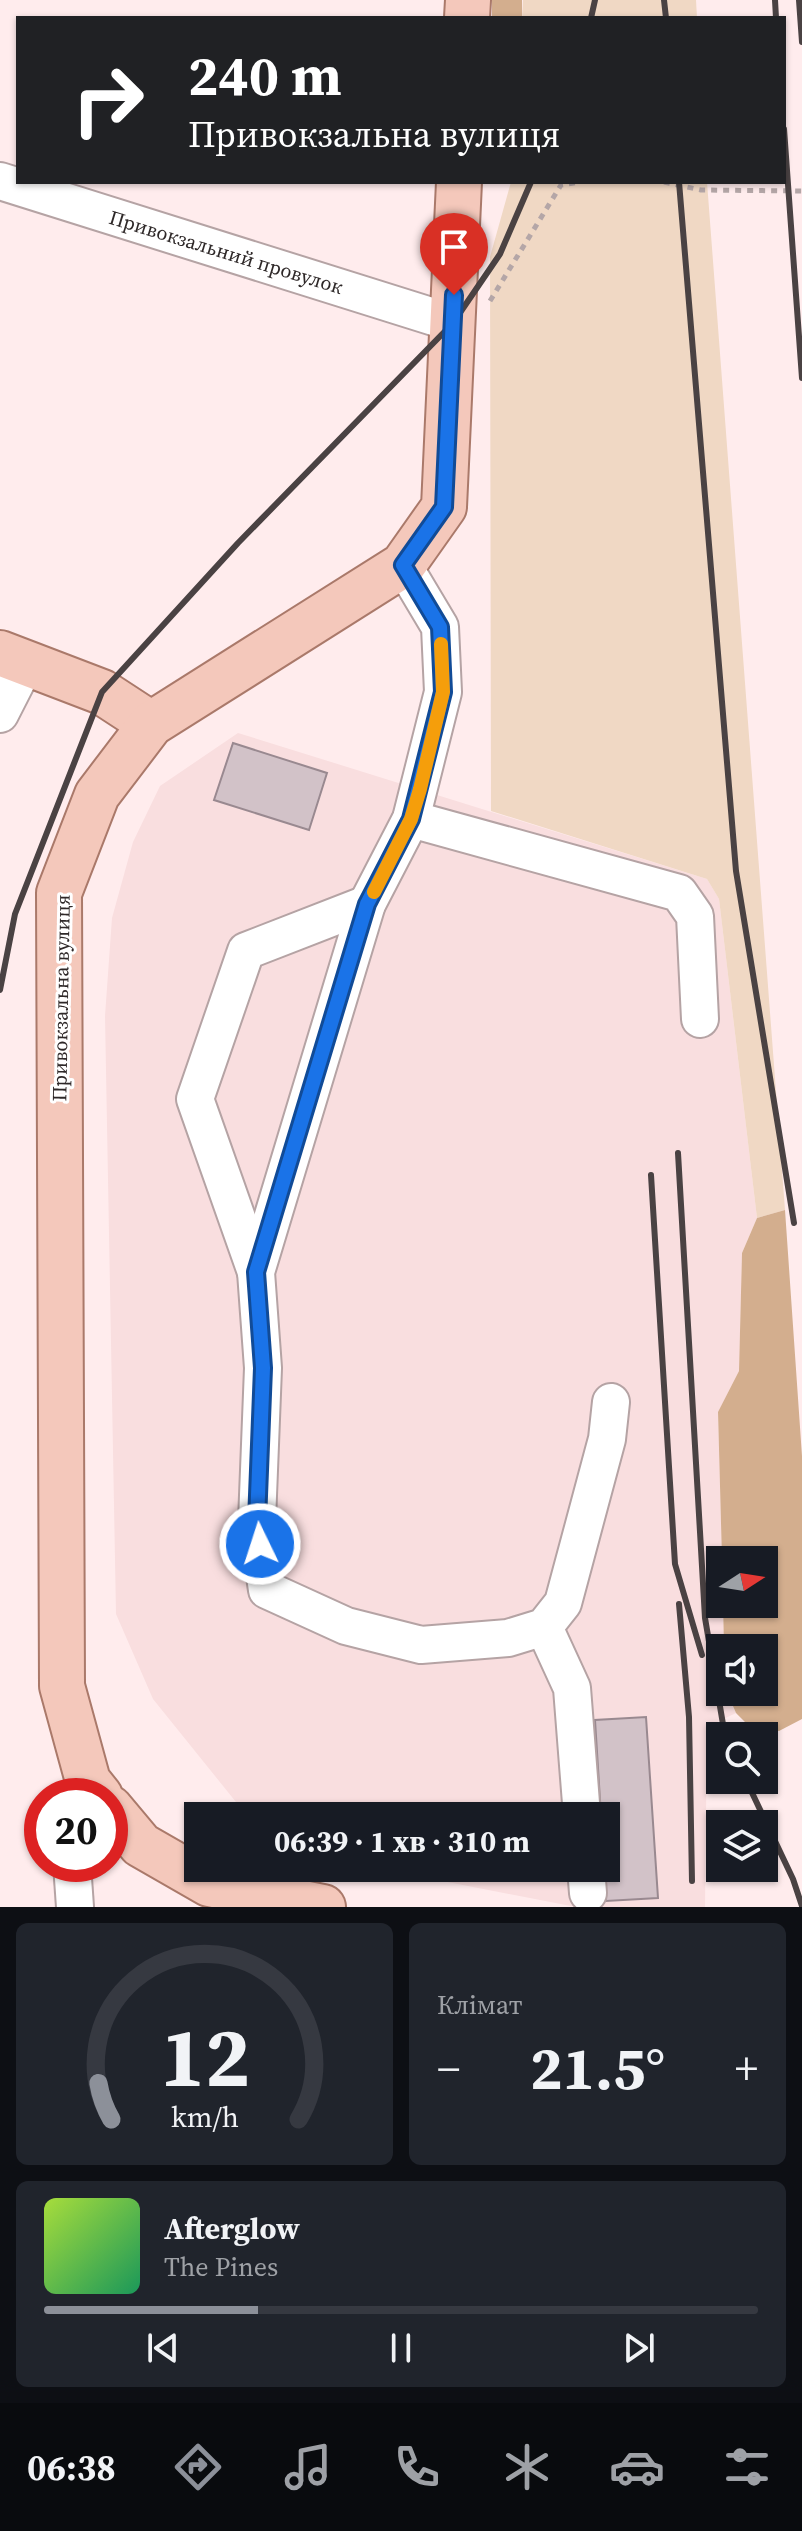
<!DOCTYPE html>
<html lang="uk">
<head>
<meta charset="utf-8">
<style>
  body { margin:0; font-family:"Source Serif 4",serif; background:#20242c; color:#f1f3f6; height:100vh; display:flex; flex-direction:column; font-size:30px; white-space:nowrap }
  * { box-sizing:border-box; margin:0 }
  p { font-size:26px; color:#9ea1a6 }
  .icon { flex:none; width:44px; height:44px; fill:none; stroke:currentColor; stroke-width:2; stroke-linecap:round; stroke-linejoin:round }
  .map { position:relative; height:1907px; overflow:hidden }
  .sheet { display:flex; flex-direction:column; gap:16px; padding:16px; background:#0d0f14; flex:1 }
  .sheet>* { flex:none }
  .banner { position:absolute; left:16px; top:16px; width:770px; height:168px; border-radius:0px; box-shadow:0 2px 6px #0004; background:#202124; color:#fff; overflow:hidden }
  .needle { width:52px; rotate:78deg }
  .tools { position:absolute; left:706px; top:1546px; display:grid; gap:16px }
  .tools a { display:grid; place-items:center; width:72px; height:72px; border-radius:0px; background:#171b24; box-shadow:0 2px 6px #0004; font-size:40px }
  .speed { position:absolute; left:24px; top:1778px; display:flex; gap:16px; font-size:40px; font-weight:700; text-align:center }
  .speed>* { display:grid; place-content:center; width:104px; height:104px; border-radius:50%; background:#171b24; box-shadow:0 2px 6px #0004; line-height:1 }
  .speed .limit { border:12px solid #d22; background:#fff; color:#111 }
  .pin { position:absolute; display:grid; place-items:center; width:68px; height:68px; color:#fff; margin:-82px -34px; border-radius:50% 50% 50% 0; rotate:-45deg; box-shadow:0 0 8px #0007 }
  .pin .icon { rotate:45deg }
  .me { position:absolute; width:88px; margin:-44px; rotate:356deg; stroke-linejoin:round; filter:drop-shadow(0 0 6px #0008) }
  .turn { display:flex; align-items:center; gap:28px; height:168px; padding:0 40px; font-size:36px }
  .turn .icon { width:104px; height:104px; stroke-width:2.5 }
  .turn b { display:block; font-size:56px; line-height:68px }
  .big { font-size:60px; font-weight:700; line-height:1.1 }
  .sheet .widget { flex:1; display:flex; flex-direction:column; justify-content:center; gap:12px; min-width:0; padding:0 28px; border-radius:12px; background:#20242c }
  .sheet .dial { align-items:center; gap:0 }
  .dial svg { height:208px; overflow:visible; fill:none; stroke:#363941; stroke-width:7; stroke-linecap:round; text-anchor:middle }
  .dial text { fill:#f1f3f6; stroke:none }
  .song { display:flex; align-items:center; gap:24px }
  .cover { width:96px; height:96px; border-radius:12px; background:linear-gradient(135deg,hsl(80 70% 55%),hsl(150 70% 35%)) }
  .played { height:8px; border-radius:4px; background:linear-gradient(90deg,#8c9099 30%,#363941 30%) }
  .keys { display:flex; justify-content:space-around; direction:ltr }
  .heat { display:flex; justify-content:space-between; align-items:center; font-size:44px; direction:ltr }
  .sheet .tiles { flex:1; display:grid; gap:16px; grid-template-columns:1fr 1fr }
  .widget:last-child { grid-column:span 2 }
  .trip { position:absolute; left:184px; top:1802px; width:436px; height:80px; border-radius:0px; background:#171b24; box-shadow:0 2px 6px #0004; font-weight:700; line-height:80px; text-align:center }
  .tab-bar { display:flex; height:128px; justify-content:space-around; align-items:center; background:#090b0e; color:#9ea1a6 }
  .tab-bar .icon { width:56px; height:56px }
  .tab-bar .on { color:#8c9099 }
  .tab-bar b { font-size:36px; color:#f1f3f6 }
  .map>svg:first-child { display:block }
  .built { fill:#f9dedf }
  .green { fill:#f0d8c4 }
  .forest { fill:#d3ae8e }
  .building { fill:#d2c2c8; stroke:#998990; stroke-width:2 }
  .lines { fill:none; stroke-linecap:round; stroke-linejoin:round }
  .minor-casing { stroke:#b5a3a4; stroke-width:40 }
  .major-casing { stroke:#aa796a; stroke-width:48 }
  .path { stroke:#b4a6a7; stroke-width:5; stroke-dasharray:6 6; stroke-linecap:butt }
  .minor { stroke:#fff; stroke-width:36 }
  .major { stroke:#f4c8bb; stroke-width:44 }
  .rail { stroke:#4a4243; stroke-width:6 }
  .route-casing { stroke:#114b97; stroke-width:20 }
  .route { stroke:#1a73e8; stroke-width:14 }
  .slow { stroke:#f59e0b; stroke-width:14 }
  .labels { text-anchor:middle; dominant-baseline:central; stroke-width:6; stroke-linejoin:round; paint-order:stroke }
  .street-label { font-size:20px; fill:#2e2828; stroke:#fff }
</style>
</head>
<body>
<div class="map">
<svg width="802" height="1907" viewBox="0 0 802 1907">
  <rect width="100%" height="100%" fill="#ffeced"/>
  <polygon class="built" points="238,733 707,879 719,899 757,1218 742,1253 739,1371 718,1413 722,1560 720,1604 723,1604 724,1648 720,1648 720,1692 727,1692 736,1713 707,1727 705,1907 576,1907 376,1868 606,1868 606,1816 253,1816 240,1807 153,1699 116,1614 105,1016 112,918 133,842 160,786"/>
  <g class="green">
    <polygon points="523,0 696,0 697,18 522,18"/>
    <polygon points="511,182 707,182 785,1210 757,1218 719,899 707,879 491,811 490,257"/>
  </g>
  <g class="forest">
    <rect x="492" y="0" width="30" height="18"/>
    <polygon points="785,1210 802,1456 802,1719 779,1731 750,1727 736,1713 727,1692 764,1692 764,1648 724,1648 723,1604 764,1604 764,1560 722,1560 718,1412 739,1371 742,1253 757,1218"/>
  </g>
  <g class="building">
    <polygon points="233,743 327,773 309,830 214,800"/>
    <polygon points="646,1717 658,1898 606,1901 604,1868 606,1816 601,1816 595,1720"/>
  </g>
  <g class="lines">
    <defs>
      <g id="minor">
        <polyline points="0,181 453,323"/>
        <polyline points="403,565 440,627 443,692 411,819 367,904 256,1272 263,1368 257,1521 267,1590 346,1626 421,1645 508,1638 544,1627 563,1603 607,1439 611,1402"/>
        <polyline points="0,714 26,663"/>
        <polyline points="411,819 679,893 695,916 700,1019"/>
        <polyline points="256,1272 195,1099 246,951 367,904"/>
        <polyline points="544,1627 572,1688 582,1816"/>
        <polyline points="72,1864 75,1907"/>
        <polyline points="586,1868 588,1893"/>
      </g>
      <g id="major">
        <polyline points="467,18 468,0"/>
        <polyline points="0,653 102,692 151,724"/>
        <polyline points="100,1796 88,1781 62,1686 59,893 97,795 151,724 403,565 444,507 459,182"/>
        <polyline points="110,1808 141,1845 209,1884 323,1907"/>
      </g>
    </defs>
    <use href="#minor" class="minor-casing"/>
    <use href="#major" class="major-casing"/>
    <g class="path">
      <polyline points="664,182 701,190 802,191"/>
      <polyline points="490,301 561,185 579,182"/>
    </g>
    <use href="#minor" class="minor"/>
    <use href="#major" class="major"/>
    <g class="rail">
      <polyline points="664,0 666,18"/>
      <polyline points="775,0 776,18"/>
      <polyline points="799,0 802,42"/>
      <polyline points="591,18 595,0"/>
      <polyline points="784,129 802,378"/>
      <polyline points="679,182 736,871 794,1223"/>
      <polyline points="0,990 15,914 102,692 238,543 453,323 500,254 531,182"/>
      <polyline points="678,1153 705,1618 725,1736"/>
      <polyline points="651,1175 675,1564 702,1655"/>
      <polyline points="679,1604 689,1717 692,1881"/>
      <polyline points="746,1780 793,1879 802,1906"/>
    </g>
  </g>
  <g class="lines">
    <defs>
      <polyline id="route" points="260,1544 257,1521 263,1368 256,1272 367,904 411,819 443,692 440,627 403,565 444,507 454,295"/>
    </defs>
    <use href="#route" class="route-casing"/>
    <use href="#route" class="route"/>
    <polyline class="slow" points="374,892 411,819 420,789 443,692 441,644"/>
  </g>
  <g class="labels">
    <g class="street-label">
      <text transform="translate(226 252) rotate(17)">Привокзальний провулок</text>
      <text transform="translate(61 998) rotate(-89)">Привокзальна вулиця</text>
    </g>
  </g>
</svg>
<div class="tools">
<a><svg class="needle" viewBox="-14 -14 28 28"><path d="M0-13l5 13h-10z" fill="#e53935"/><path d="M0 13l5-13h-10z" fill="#9ea1a6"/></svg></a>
<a><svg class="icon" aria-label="sound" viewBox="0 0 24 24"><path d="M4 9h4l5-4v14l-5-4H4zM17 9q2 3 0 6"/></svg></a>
<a><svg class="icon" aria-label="search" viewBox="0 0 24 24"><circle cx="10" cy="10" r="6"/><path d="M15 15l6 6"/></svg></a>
<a><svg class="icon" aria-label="layers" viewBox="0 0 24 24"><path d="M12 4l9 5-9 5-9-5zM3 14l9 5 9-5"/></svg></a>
</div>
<div class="speed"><div class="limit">20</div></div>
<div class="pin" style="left:454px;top:295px;background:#d93025"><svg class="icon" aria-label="arrive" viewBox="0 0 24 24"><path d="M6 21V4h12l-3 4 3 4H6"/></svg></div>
<svg class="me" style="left:260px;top:1544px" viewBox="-20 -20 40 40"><circle r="17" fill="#1a73e8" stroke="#fff" stroke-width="3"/><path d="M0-11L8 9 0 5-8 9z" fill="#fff"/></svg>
<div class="trip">06:39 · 1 хв · 310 m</div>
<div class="banner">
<div class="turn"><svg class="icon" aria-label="right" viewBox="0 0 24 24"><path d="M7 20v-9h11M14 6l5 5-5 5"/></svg><div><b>240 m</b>Привокзальна вулиця</div></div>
</div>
</div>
<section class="sheet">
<div class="tiles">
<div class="widget dial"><svg viewBox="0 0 100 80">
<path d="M14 69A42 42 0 1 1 86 69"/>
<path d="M14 69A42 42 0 0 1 9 55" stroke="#8c9099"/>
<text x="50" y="56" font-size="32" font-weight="700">12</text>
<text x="50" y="72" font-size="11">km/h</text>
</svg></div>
<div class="widget"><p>Клімат</p>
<div class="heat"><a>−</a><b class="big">21.5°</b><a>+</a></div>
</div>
<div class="widget">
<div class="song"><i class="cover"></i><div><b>Afterglow</b><p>The Pines</p></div></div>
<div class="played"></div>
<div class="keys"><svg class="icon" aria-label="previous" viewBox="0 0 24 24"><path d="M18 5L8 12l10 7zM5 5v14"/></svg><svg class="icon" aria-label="pause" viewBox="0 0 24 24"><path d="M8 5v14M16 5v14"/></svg><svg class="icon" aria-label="next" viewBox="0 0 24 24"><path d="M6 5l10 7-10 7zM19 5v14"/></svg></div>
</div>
</div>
</section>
<nav class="tab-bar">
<b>06:38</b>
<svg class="icon on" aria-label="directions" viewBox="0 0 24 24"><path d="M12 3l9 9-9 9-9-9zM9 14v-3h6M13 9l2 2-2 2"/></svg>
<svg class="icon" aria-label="music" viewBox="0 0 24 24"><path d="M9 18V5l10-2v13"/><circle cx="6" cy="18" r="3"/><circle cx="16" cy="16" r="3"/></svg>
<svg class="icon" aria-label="phone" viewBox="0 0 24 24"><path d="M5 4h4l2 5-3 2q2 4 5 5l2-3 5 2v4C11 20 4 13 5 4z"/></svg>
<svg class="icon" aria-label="climate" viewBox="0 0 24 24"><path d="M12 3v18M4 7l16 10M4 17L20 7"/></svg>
<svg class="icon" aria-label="car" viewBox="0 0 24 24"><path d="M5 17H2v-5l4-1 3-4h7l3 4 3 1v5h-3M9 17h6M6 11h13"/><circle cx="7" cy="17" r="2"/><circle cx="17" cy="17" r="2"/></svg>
<svg class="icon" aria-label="filters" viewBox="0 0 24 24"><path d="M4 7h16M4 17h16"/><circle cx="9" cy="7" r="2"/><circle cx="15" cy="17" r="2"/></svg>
</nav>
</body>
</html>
